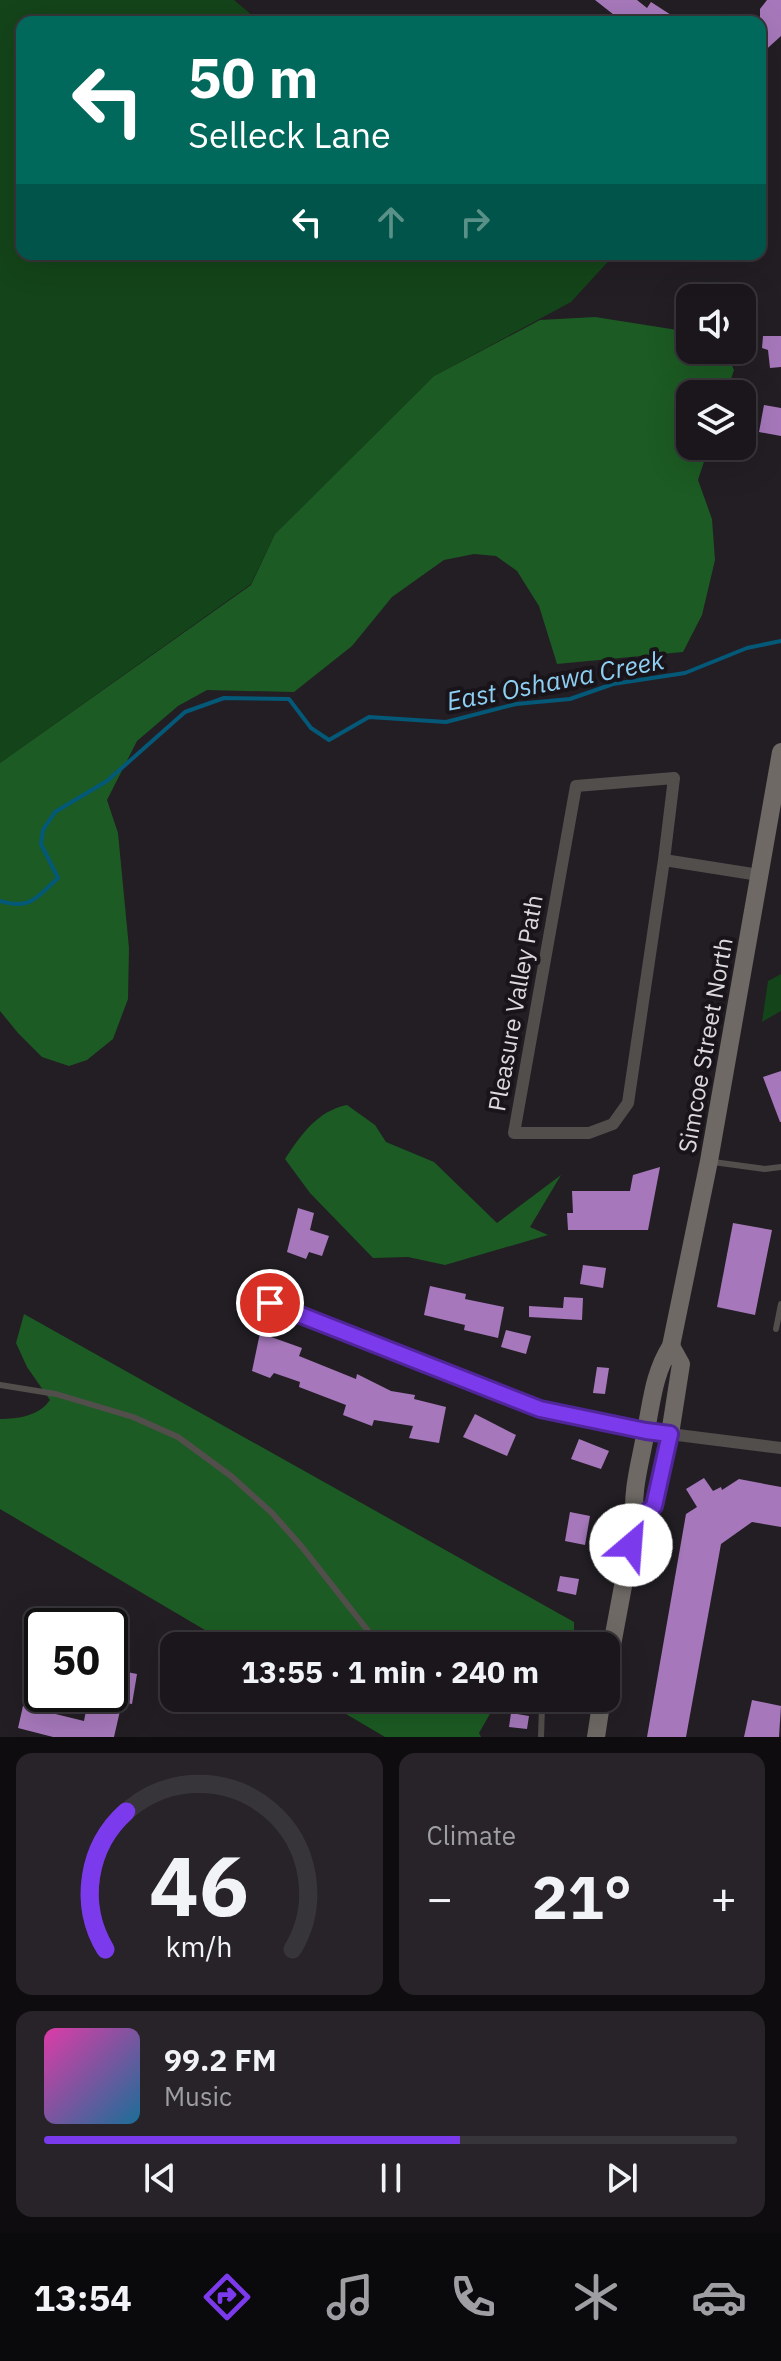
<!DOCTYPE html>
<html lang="en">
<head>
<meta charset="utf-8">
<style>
  body { margin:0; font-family:"IBM Plex Sans",sans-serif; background:#272328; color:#f1f3f6; height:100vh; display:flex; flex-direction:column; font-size:30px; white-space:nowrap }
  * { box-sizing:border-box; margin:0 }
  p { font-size:26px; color:#9f9fa3 }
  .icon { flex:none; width:44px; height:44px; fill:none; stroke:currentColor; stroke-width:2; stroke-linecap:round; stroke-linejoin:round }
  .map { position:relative; height:1737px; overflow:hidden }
  .sheet { display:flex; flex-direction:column; gap:16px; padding:16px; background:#0e0c0f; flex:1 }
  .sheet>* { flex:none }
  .guide { position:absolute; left:16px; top:16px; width:750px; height:244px; border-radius:16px; box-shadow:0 8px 32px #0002,0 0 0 2px #38353a; background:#00695c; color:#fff; overflow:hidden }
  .controls { position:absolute; left:676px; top:284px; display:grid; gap:16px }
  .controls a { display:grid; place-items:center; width:80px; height:80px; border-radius:16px; background:#1a161b; box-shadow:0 8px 32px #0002,0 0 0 2px #38353a; font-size:40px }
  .speed { position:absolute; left:24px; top:1608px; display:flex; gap:16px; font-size:40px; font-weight:700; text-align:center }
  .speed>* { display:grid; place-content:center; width:104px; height:104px; border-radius:50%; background:#1a161b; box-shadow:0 8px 32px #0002,0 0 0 2px #38353a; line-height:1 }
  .speed .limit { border:4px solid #111; border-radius:12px; background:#fff; color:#111 }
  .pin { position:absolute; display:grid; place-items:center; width:68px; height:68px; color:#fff; margin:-34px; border:4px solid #fff; border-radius:50%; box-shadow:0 2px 8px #0007 }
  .me { position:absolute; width:88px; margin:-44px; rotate:27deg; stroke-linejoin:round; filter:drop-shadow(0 0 6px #0008) }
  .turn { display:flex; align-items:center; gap:28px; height:168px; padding:0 40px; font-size:36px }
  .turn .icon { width:104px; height:104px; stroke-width:2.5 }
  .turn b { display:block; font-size:56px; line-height:68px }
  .lanes { display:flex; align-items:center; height:76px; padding:0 40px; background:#0003; justify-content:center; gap:40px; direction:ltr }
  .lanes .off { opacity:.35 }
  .big { font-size:60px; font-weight:700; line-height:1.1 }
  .sheet .tile { flex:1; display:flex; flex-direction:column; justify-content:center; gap:12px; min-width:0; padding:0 28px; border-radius:16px; background:#272328 }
  .sheet .dial { align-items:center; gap:0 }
  .dial svg { height:208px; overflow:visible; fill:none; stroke:#38353a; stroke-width:7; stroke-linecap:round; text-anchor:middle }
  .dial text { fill:#f1f3f6; stroke:none }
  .song { display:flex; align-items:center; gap:24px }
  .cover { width:96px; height:96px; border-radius:12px; background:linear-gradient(135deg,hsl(320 70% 55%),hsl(200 70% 35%)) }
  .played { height:8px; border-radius:4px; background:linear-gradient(90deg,#7c3aed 60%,#38353a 60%) }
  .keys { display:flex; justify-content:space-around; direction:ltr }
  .heat { display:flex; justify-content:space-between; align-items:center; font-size:44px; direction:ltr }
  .sheet .tiles { flex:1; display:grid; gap:16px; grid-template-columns:1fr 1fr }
  .tile:last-child { grid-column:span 2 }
  .trip { position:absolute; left:160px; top:1632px; width:460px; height:80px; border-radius:16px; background:#1a161b; box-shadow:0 8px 32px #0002,0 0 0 2px #38353a; font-weight:700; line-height:80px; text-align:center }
  .tab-bar { display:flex; height:128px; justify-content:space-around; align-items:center; background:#0a090b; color:#9f9fa3 }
  .tab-bar .icon { width:56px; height:56px }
  .tab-bar .current { color:#7c3aed }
  .tab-bar b { font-size:36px; color:#f1f3f6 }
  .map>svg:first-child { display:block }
  .green { fill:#144419 }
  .forest { fill:#1c5b23 }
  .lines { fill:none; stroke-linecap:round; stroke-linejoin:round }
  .stream { stroke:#045878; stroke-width:4 }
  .building { fill:#a678bb }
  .lane { stroke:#524e4c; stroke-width:6 }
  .street { stroke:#524e4c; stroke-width:12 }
  .secondary { stroke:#6e6964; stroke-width:18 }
  .route-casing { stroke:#51269a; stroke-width:20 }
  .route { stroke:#7c3aed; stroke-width:14 }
  .labels { text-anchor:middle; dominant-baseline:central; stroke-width:8; stroke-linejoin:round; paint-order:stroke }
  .street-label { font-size:24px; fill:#dcd9de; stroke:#18141a }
  .water-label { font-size:26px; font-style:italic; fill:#8ed0f3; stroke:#18141a }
</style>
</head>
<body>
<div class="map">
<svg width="781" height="1737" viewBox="0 0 781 1737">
  <rect width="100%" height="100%" fill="#221e24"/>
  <g class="green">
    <polygon points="0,0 234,0 260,22 22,22 22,254 615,254 571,302 434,376 275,534 251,584 0,763"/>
    <polygon points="781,974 781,1011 762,1022 768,981"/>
  </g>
  <g class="forest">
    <polygon points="595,317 690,332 690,350 725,350 734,370 726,394 690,394 690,446 709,446 698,480 712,519 715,560 702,615 683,652 557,664 539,606 517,571 496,556 474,554 444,560 392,597 352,646 294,692 207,690 178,706 137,741 107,800 118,833 129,948 128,999 113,1039 87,1060 69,1066 42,1057 18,1033 0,1011 0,763 251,585 275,534 434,376 540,320"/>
    <path d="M347,1105L375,1125L386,1142L434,1162L497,1223L561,1175L530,1227L548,1235L445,1265L408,1257L373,1258L310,1193L285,1159C301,1135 317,1111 347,1105Z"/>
    <path d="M24,1314L574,1622V1646H232L0,1509V1419C18,1419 39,1416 50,1400L27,1367L16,1343Z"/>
    <polygon points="319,1698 499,1698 479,1733 481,1737 385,1737"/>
  </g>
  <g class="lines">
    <path class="stream" d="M0,901C31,910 36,898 58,878L41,844L43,830L55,812L107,781L185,712L224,698L289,699L311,728L329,740L369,717L446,722L516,704L570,699L613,684L685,673L747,648L781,641"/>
  </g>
  <g class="building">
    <polygon points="595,0 637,0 647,8 651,2 682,22 623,22"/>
    <polygon points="767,0 781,0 781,36 760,55 760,9"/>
    <polygon points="763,336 781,336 781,367 770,368 768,350 762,348"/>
    <polygon points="764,405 781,408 781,436 759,432"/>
    <polygon points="781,1071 781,1122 780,1122 763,1077"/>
    <polygon points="660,1167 648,1230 568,1230 567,1213 573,1213 572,1191 630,1191 633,1175"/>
    <polygon points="298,1208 314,1213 310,1230 329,1236 322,1256 309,1252 306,1259 287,1252"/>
    <polygon points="733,1223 772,1230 755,1315 717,1307"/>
    <polygon points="583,1265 606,1268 603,1288 580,1284"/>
    <polygon points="430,1286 466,1294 465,1299 504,1307 498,1338 464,1330 465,1325 424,1315"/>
    <polygon points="564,1297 583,1298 582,1320 529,1317 529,1306 563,1308"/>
    <polygon points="506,1330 531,1336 526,1354 501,1347"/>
    <polygon points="260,1333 302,1348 299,1356 356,1379 357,1374 391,1391 415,1395 414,1399 446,1407 439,1443 409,1438 413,1426 374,1420 372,1426 343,1415 346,1405 299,1387 300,1382 274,1373 270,1378 252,1371"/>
    <polygon points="597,1367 609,1368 605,1394 593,1393"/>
    <polygon points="475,1414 516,1435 507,1456 463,1437"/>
    <polygon points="579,1439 609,1451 601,1469 571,1459"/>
    <polygon points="704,1478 713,1491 721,1487 722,1490 739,1479 781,1487 781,1527 752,1522 721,1544 686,1737 647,1737 686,1514 697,1507 686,1489"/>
    <polygon points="570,1512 590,1516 585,1545 565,1541"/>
    <polygon points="560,1576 579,1579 576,1595 557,1591"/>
    <polygon points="112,1669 137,1674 132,1704 122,1702 114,1737 53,1737 18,1728 23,1706 84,1721 87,1705 105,1709 108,1694 110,1694"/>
    <polygon points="752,1700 781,1706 779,1737 744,1737"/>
    <polygon points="511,1713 529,1716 527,1729 509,1727"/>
  </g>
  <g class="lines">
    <g class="lane">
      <polyline points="713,1162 765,1169 781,1167"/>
      <polyline points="776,1329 781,1304"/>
      <polyline points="0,1385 56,1394 133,1417 178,1437 231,1476 272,1513 302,1547 380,1646"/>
      <polyline points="460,1698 473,1703 542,1707 548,1698"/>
      <polyline points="541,1737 542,1707"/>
    </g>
    <g class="street">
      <polyline points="664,860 628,1103 613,1124 589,1133 514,1133 576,786 674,778 664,860 759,875"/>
      <polyline points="270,1303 540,1409 646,1431 781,1448"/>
    </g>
    <g class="secondary">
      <polyline points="635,1522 654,1506 670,1434 681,1364 671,1346"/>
      <path d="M606,1677L635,1522C631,1490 641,1461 646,1430C652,1400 654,1373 671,1346L709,1161L781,752"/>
      <polyline points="596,1737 602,1698"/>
    </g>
  </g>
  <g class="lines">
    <defs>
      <polyline id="route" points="270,1303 540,1409 646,1431 670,1434 654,1506 635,1522 631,1545"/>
    </defs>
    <use href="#route" class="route-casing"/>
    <use href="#route" class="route"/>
  </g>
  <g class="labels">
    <g class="street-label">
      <text transform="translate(515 1003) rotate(-80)">Pleasure Valley Path</text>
      <text transform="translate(705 1045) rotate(-80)">Simcoe Street North</text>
    </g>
    <g class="water-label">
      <text transform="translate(555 680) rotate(-11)">East Oshawa Creek</text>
    </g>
  </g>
</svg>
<div class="controls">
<a><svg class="icon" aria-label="sound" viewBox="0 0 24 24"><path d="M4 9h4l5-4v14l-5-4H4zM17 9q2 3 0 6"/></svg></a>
<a><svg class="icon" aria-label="layers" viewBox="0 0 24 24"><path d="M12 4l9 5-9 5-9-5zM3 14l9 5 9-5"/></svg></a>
</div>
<div class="speed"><div class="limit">50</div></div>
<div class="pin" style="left:270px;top:1303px;background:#d93025"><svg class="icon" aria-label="arrive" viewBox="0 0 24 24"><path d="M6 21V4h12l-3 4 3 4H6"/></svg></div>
<svg class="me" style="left:631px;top:1545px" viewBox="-20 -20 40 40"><circle r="19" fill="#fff"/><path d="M0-13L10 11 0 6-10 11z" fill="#7c3aed"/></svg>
<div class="trip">13:55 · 1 min · 240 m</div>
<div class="guide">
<div class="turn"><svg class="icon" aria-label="left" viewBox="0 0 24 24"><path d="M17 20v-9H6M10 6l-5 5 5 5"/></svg><div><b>50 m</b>Selleck Lane</div></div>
<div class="lanes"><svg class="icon" aria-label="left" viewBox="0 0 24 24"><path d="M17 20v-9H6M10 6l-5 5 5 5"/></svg><svg class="icon off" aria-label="ahead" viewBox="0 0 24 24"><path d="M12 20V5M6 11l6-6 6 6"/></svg><svg class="icon off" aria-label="right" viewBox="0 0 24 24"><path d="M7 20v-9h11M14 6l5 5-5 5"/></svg></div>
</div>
</div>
<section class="sheet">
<div class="tiles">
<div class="tile dial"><svg viewBox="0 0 100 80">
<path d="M14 69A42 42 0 1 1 86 69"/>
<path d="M14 69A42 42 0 0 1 22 16" stroke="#7c3aed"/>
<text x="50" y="56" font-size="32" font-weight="700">46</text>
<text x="50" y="72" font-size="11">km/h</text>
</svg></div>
<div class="tile"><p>Climate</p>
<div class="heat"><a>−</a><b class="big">21°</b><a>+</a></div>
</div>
<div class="tile">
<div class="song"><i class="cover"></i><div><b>99.2 FM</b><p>Music</p></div></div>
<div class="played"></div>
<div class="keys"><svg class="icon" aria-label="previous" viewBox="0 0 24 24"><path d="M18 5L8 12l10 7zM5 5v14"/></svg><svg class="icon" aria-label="pause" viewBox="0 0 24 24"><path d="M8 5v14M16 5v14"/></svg><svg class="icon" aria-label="next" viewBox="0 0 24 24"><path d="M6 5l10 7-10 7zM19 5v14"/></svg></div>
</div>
</div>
</section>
<nav class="tab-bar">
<b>13:54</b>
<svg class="icon current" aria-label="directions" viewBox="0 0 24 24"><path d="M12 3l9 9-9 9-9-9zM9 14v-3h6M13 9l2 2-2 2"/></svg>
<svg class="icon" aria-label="music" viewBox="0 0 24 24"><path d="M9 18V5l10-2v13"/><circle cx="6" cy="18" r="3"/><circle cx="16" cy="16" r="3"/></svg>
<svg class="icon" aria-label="phone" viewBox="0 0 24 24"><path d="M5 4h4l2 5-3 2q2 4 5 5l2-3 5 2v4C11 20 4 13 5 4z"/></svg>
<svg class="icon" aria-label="climate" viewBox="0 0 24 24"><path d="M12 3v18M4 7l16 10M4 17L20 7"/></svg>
<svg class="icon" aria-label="car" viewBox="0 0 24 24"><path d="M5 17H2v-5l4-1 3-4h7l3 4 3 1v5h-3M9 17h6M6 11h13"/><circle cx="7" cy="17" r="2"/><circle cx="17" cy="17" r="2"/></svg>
</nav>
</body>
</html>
